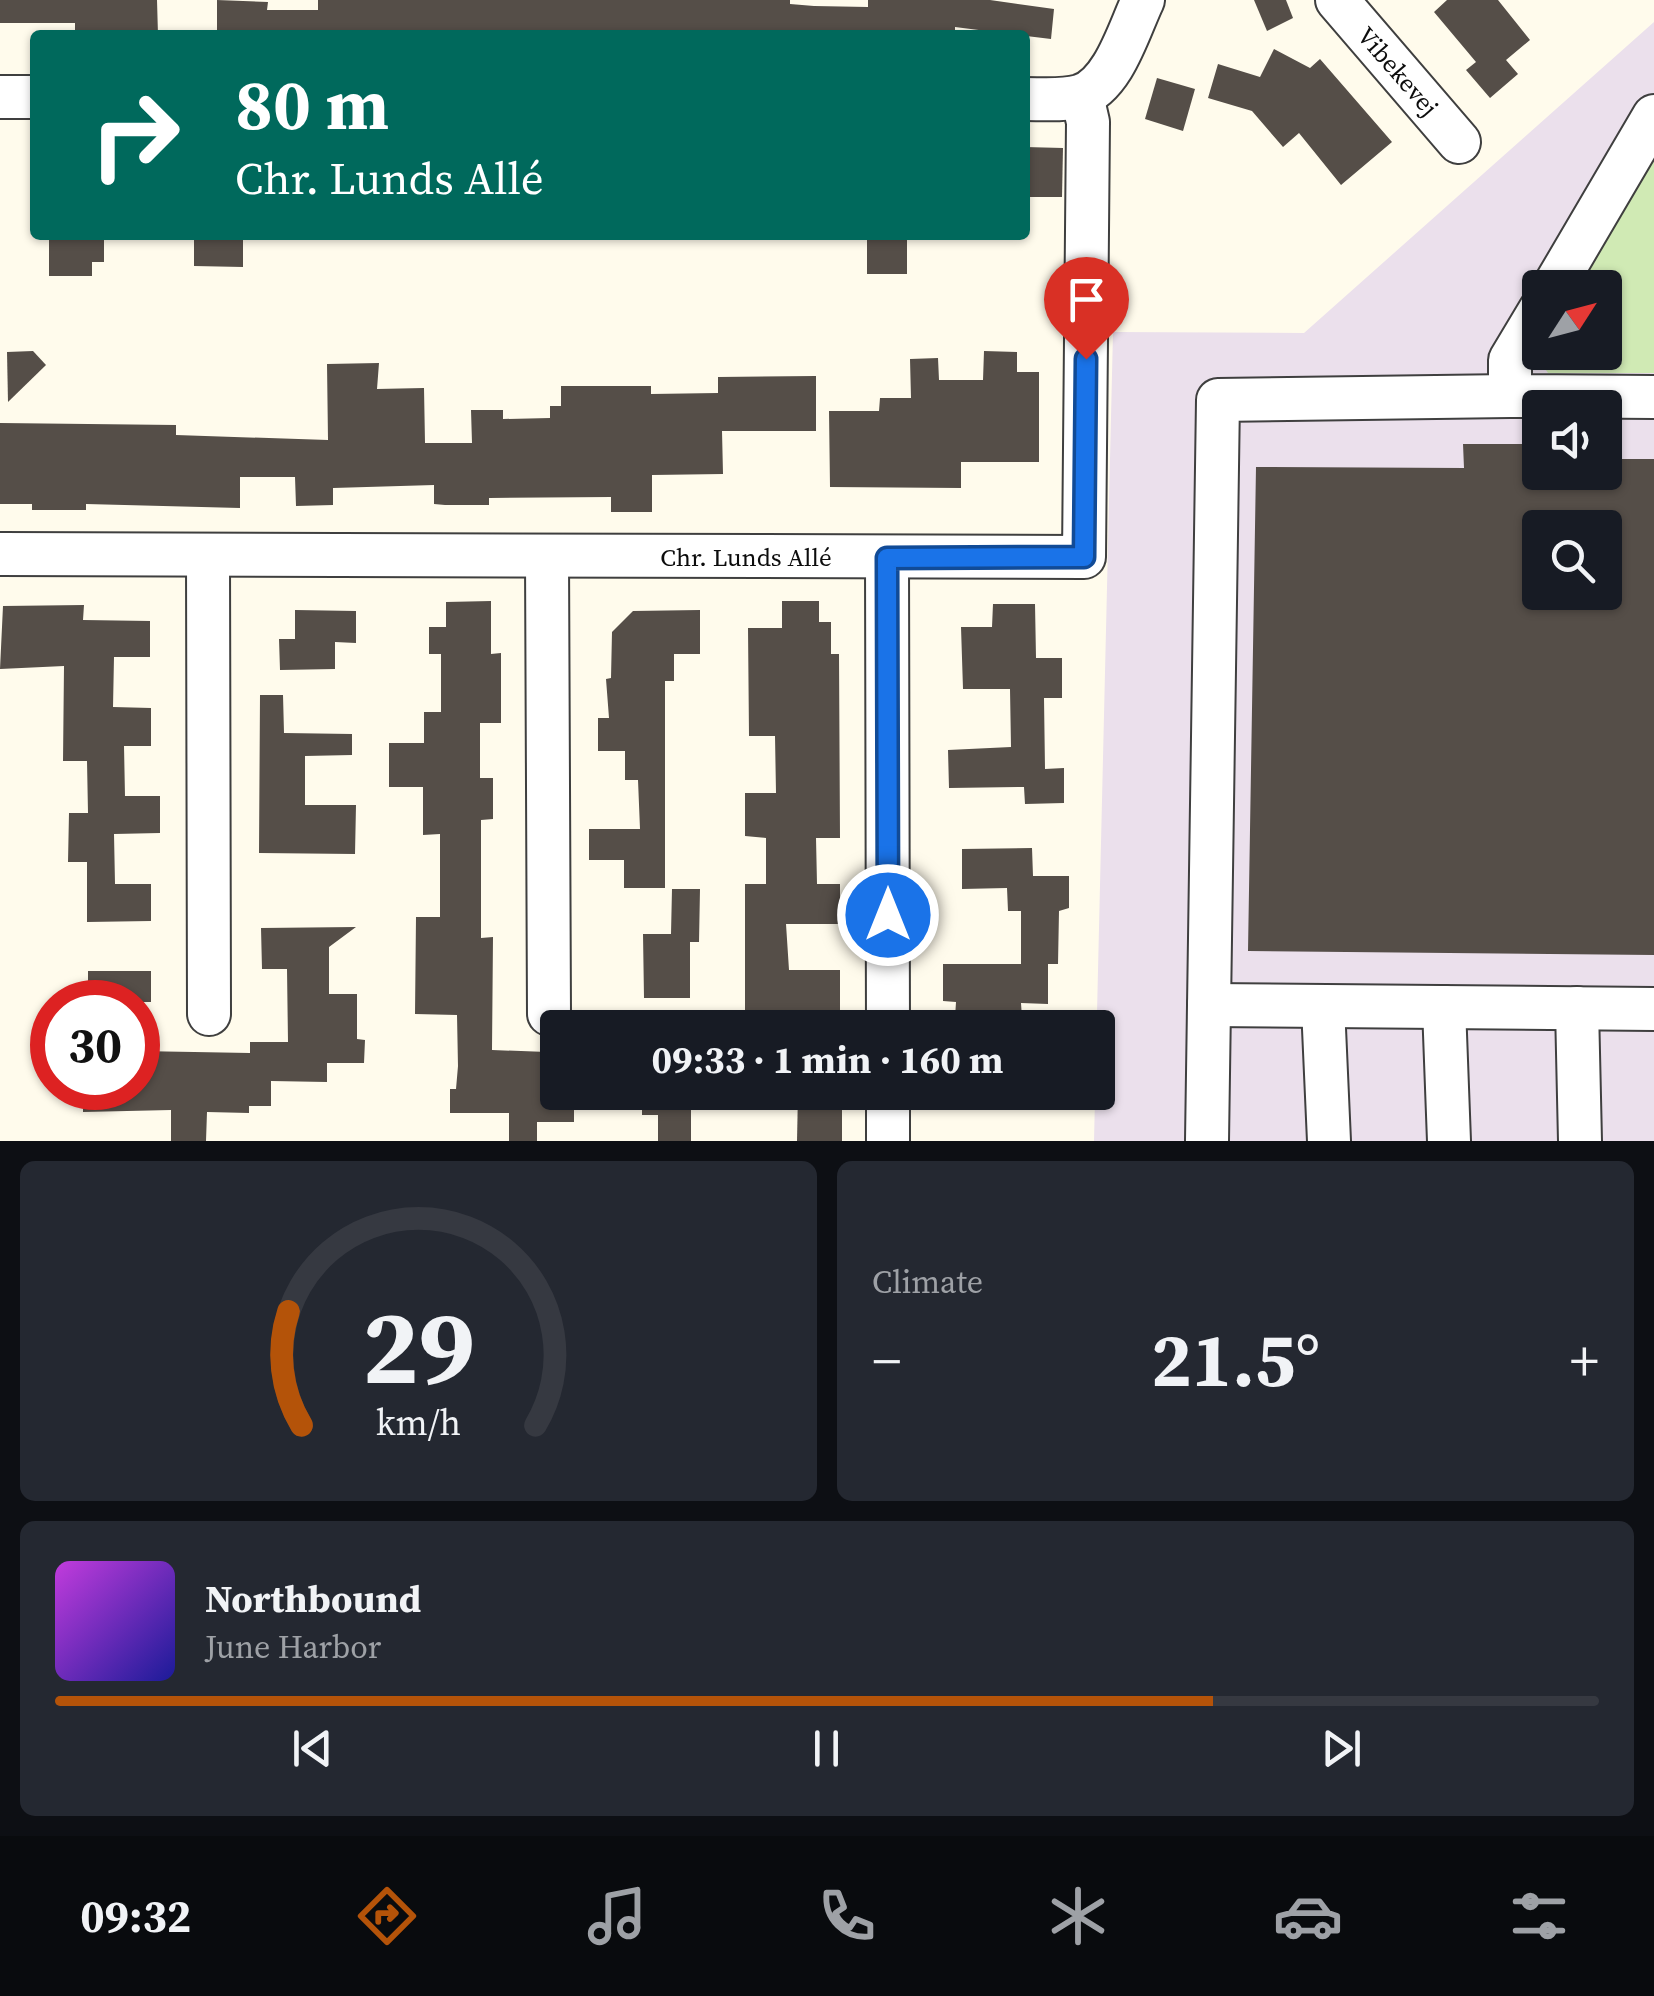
<!DOCTYPE html>
<html lang="en">
<head>
<meta charset="utf-8">
<style>
  body { margin:0; font-family:"Source Serif 4",serif; background:#242831; color:#f1f3f6; height:100vh; display:flex; flex-direction:column; font-size:38px; white-space:nowrap }
  * { box-sizing:border-box; margin:0 }
  p { font-size:32px; color:#9ea1a6 }
  .icon { flex:none; width:55px; height:55px; fill:none; stroke:currentColor; stroke-width:2; stroke-linecap:round; stroke-linejoin:round }
  .map { position:relative; height:1141px; overflow:hidden }
  .side { display:flex; flex-direction:column; gap:20px; padding:20px; background:#0d0f14; flex:1 }
  .side>* { flex:none }
  .hud { position:absolute; left:30px; top:30px; width:1000px; height:210px; border-radius:10px; box-shadow:0 2px 8px #0004; background:#00695c; color:#fff; overflow:hidden }
  .needle { width:65px; rotate:54deg }
  .buttons { position:absolute; left:1522px; top:270px; display:grid; gap:20px }
  .buttons a { display:grid; place-items:center; width:100px; height:100px; border-radius:10px; background:#171b24; box-shadow:0 2px 8px #0004; font-size:50px }
  .speed { position:absolute; left:30px; top:980px; display:flex; gap:20px; font-size:50px; font-weight:700; text-align:center }
  .speed>* { display:grid; place-content:center; width:130px; height:130px; border-radius:50%; background:#171b24; box-shadow:0 2px 8px #0004; line-height:1 }
  .speed .limit { border:15px solid #d22; background:#fff; color:#111 }
  .pin { position:absolute; display:grid; place-items:center; width:85px; height:85px; color:#fff; margin:-102px -42px; border-radius:50% 50% 50% 0; rotate:-45deg; box-shadow:0 0 10px #0007 }
  .pin .icon { rotate:45deg }
  .me { position:absolute; width:110px; margin:-55px; rotate:0deg; stroke-linejoin:round; filter:drop-shadow(0 0 8px #0008) }
  .turn { display:flex; align-items:center; gap:35px; height:210px; padding:0 40px; font-size:45px }
  .turn .icon { width:130px; height:130px; stroke-width:2.5 }
  .turn b { display:block; font-size:70px; line-height:85px }
  .big { font-size:75px; font-weight:700; line-height:1.1 }
  .side .tile { flex:1; display:flex; flex-direction:column; justify-content:center; gap:15px; min-width:0; padding:0 35px; border-radius:15px; background:#242831 }
  .side .dial { align-items:center; gap:0 }
  .dial svg { height:260px; overflow:visible; fill:none; stroke:#363941; stroke-width:7; stroke-linecap:round; text-anchor:middle }
  .dial text { fill:#f1f3f6; stroke:none }
  .song { display:flex; align-items:center; gap:30px }
  .cover { width:120px; height:120px; border-radius:15px; background:linear-gradient(135deg,hsl(290 70% 55%),hsl(240 70% 35%)) }
  .played { height:10px; border-radius:5px; background:linear-gradient(90deg,#b45309 75%,#363941 75%) }
  .keys { display:flex; justify-content:space-around; direction:ltr }
  .heat { display:flex; justify-content:space-between; align-items:center; font-size:55px; direction:ltr }
  .side .tiles { flex:1; display:grid; gap:20px; grid-template-columns:1fr 1fr }
  .tile:last-child { grid-column:span 2 }
  .trip { position:absolute; left:540px; top:1010px; width:575px; height:100px; border-radius:10px; background:#171b24; box-shadow:0 2px 8px #0004; font-weight:700; line-height:100px; text-align:center }
  .tabs { display:flex; height:160px; justify-content:space-around; align-items:center; background:#090b0e; color:#9ea1a6 }
  .tabs .icon { width:70px; height:70px }
  .tabs .current { color:#b45309 }
  .tabs b { font-size:45px; color:#f1f3f6 }
  .map>svg:first-child { display:block }
  .industrial { fill:#ebe0ec; fill-rule:evenodd }
  .green { fill:#d0eab4 }
  .building { fill:#554e48; fill-rule:evenodd }
  .lines { fill:none; stroke-linecap:round; stroke-linejoin:round }
  .minor-casing { stroke:#3f3f3f; stroke-width:46 }
  .minor { stroke:#fff; stroke-width:42 }
  .route-casing { stroke:#114b97; stroke-width:25 }
  .route { stroke:#1a73e8; stroke-width:18 }
  .labels { text-anchor:middle; dominant-baseline:central; stroke-width:10; stroke-linejoin:round; paint-order:stroke }
  .street-label { font-size:25px; fill:#0c0c0c; stroke:#fff }
</style>
</head>
<body>
<div class="map">
<svg width="1654" height="1141" viewBox="0 0 1654 1141">
  <rect width="100%" height="100%" fill="#fffbec"/>
  <path class="industrial" d="M1654,22V1141H1094L1113,332L1304,333ZM1540,288H1605V352H1540ZM1540,408H1605V472H1540ZM1540,528H1605V592H1540Z"/>
  <polygon class="green" points="1654,147 1654,373 1548,373 1536,355 1540,340 1540,352 1605,352 1605,288 1567,287"/>
  <g class="building">
    <polygon points="0,0 157,0 158,35 75,35 75,23 0,23"/>
    <polygon points="217,0 268,2 267,10 318,10 318,0 790,0 790,4 814,6 868,7 868,0 990,0 1054,9 1051,39 955,27 955,35 217,35"/>
    <polygon points="1254,0 1286,0 1293,18 1267,31"/>
    <polygon points="1447,0 1498,0 1530,40 1506,60 1518,74 1490,98 1466,70 1476,62 1434,12"/>
    <polygon points="1274,49 1310,68 1320,59 1392,142 1341,185 1299,133 1283,147 1252,111 1208,98 1218,64 1260,77"/>
    <polygon points="1157,78 1195,89 1183,131 1145,119"/>
    <polygon points="1025,147 1063,148 1062,197 1025,197"/>
    <polygon points="49,235 104,235 104,262 92,262 92,276 49,276"/>
    <polygon points="194,235 243,235 243,267 194,266"/>
    <rect x="867" y="235" width="40" height="39"/>
    <polygon points="33,351 46,365 8,402 7,352"/>
    <polygon points="984,351 1017,352 1017,372 1039,372 1039,462 961,462 961,488 830,487 829,411 879,411 880,398 911,398 910,359 938,358 939,380 983,380"/>
    <polygon points="379,363 377,389 424,388 425,443 472,443 471,410 503,410 503,419 550,418 550,406 561,406 561,386 651,386 651,394 718,393 718,377 816,376 816,431 722,431 723,474 652,475 652,512 611,512 611,497 489,498 489,505 445,505 434,504 434,485 333,488 333,505 296,506 295,477 240,477 240,508 86,504 86,510 32,510 32,504 0,504 0,423 176,425 176,435 328,440 327,364"/>
    <path d="M1463,444H1540V472H1605V459H1654V955L1248,951L1256,467L1464,468ZM1540,528H1605V592H1540Z"/>
    <polygon points="491,601 491,654 501,653 501,723 480,723 480,778 493,778 493,819 481,820 481,938 493,937 492,1050 547,1052 546,1088 574,1092 574,1122 537,1122 537,1141 509,1141 509,1113 450,1113 450,1089 456,1089 458,1066 457,1015 415,1014 416,917 440,917 440,834 423,835 423,787 389,787 389,743 424,743 424,712 441,712 441,654 429,654 429,627 446,627 446,602"/>
    <polygon points="782,601 819,601 819,622 831,622 831,654 839,654 840,838 816,838 817,884 840,884 840,924 786,924 789,970 840,970 840,1010 797,1010 797,1028 754,1028 753,1011 745,1011 745,884 766,884 766,838 745,836 745,793 776,793 775,736 749,736 748,628 782,628"/>
    <polygon points="993,604 1035,604 1036,658 1062,658 1062,698 1044,698 1045,769 1064,768 1064,803 1025,804 1024,787 949,788 948,750 1011,747 1010,689 963,689 961,627 992,627"/>
    <polygon points="84,605 83,620 150,621 150,657 114,657 113,707 151,708 151,746 124,746 125,796 160,796 160,833 114,834 115,884 151,884 151,921 87,922 87,862 68,862 69,813 88,813 87,761 63,761 64,666 0,669 3,606"/>
    <polygon points="295,610 356,611 356,643 335,642 335,669 280,670 279,639 295,639"/>
    <polygon points="700,610 700,654 674,654 674,681 665,681 665,888 624,888 624,860 589,860 589,829 640,829 638,780 625,780 625,751 598,751 598,718 609,718 606,679 611,678 612,632 633,611"/>
    <polygon points="260,695 283,695 284,733 352,734 352,755 305,756 305,805 356,805 355,854 259,853"/>
    <polygon points="1032,848 1033,876 1069,876 1069,908 1059,911 1058,964 1048,964 1048,1004 1021,1003 1022,1018 955,1018 956,1002 943,1001 943,964 1021,964 1021,911 1008,911 1007,888 962,889 962,849"/>
    <polygon points="672,889 700,889 699,942 690,942 690,998 644,998 643,934 671,934"/>
    <polygon points="356,927 329,947 329,994 357,994 357,1039 365,1040 364,1063 327,1063 327,1082 271,1081 271,1106 249,1106 249,1113 207,1112 206,1141 171,1141 171,1110 83,1112 83,1088 138,1088 138,1051 250,1053 250,1042 288,1042 287,969 262,969 261,928"/>
    <rect x="88" y="971" width="63" height="31"/>
    <polygon points="642,1092 691,1092 691,1141 658,1141 658,1115 642,1115"/>
    <polygon points="798,1092 842,1092 842,1141 797,1141"/>
  </g>
  <g class="lines">
    <defs>
      <g id="minor">
        <polyline points="1337,0 1459,142"/>
        <polyline points="0,97 35,97"/>
        <path d="M1025,99C1042,99 1063,101 1080,96C1114,85 1129,29 1143,0"/>
        <polyline points="1553,288 1654,116"/>
        <polyline points="1540,310 1510,360 1510,396 1654,397"/>
        <polyline points="0,554 1084,557 1088,122 1082,96"/>
        <polyline points="208,557 209,1014"/>
        <polyline points="547,557 549,1014"/>
        <polyline points="887,557 888,1028"/>
        <polyline points="1209,1005 1654,1009"/>
        <polyline points="1323,1006 1329,1141"/>
        <polyline points="1444,1007 1449,1141"/>
        <polyline points="1577,1008 1580,1141"/>
        <polyline points="888,1092 888,1141"/>
        <polyline points="1207,1141 1218,400 1510,396"/>
      </g>
    </defs>
    <use href="#minor" class="minor-casing"/>
    <use href="#minor" class="minor"/>
  </g>
  <g class="lines">
    <defs>
      <polyline id="route" points="888,915 887,558 1084,557 1086,359"/>
    </defs>
    <use href="#route" class="route-casing"/>
    <use href="#route" class="route"/>
  </g>
  <g class="labels">
    <g class="street-label">
      <text transform="translate(1398 71) rotate(49)">Vibekevej</text>
      <text x="746" y="557">Chr. Lunds Allé</text>
    </g>
  </g>
</svg>
<div class="buttons">
<a><svg class="needle" viewBox="-14 -14 28 28"><path d="M0-13l5 13h-10z" fill="#e53935"/><path d="M0 13l5-13h-10z" fill="#9ea1a6"/></svg></a>
<a><svg class="icon" aria-label="sound" viewBox="0 0 24 24"><path d="M4 9h4l5-4v14l-5-4H4zM17 9q2 3 0 6"/></svg></a>
<a><svg class="icon" aria-label="search" viewBox="0 0 24 24"><circle cx="10" cy="10" r="6"/><path d="M15 15l6 6"/></svg></a>
</div>
<div class="speed"><div class="limit">30</div></div>
<div class="pin" style="left:1086px;top:359px;background:#d93025"><svg class="icon" aria-label="arrive" viewBox="0 0 24 24"><path d="M6 21V4h12l-3 4 3 4H6"/></svg></div>
<svg class="me" style="left:888px;top:915px" viewBox="-20 -20 40 40"><circle r="17" fill="#1a73e8" stroke="#fff" stroke-width="3"/><path d="M0-11L8 9 0 5-8 9z" fill="#fff"/></svg>
<div class="trip">09:33 · 1 min · 160 m</div>
<div class="hud">
<div class="turn"><svg class="icon" aria-label="right" viewBox="0 0 24 24"><path d="M7 20v-9h11M14 6l5 5-5 5"/></svg><div><b>80 m</b>Chr. Lunds Allé</div></div>
</div>
</div>
<section class="side">
<div class="tiles">
<div class="tile dial"><svg viewBox="0 0 100 80">
<path d="M14 69A42 42 0 1 1 86 69"/>
<path d="M14 69A42 42 0 0 1 10 34" stroke="#b45309"/>
<text x="50" y="56" font-size="32" font-weight="700">29</text>
<text x="50" y="72" font-size="11">km/h</text>
</svg></div>
<div class="tile"><p>Climate</p>
<div class="heat"><a>−</a><b class="big">21.5°</b><a>+</a></div>
</div>
<div class="tile">
<div class="song"><i class="cover"></i><div><b>Northbound</b><p>June Harbor</p></div></div>
<div class="played"></div>
<div class="keys"><svg class="icon" aria-label="previous" viewBox="0 0 24 24"><path d="M18 5L8 12l10 7zM5 5v14"/></svg><svg class="icon" aria-label="pause" viewBox="0 0 24 24"><path d="M8 5v14M16 5v14"/></svg><svg class="icon" aria-label="next" viewBox="0 0 24 24"><path d="M6 5l10 7-10 7zM19 5v14"/></svg></div>
</div>
</div>
</section>
<nav class="tabs">
<b>09:32</b>
<svg class="icon current" aria-label="directions" viewBox="0 0 24 24"><path d="M12 3l9 9-9 9-9-9zM9 14v-3h6M13 9l2 2-2 2"/></svg>
<svg class="icon" aria-label="music" viewBox="0 0 24 24"><path d="M9 18V5l10-2v13"/><circle cx="6" cy="18" r="3"/><circle cx="16" cy="16" r="3"/></svg>
<svg class="icon" aria-label="phone" viewBox="0 0 24 24"><path d="M5 4h4l2 5-3 2q2 4 5 5l2-3 5 2v4C11 20 4 13 5 4z"/></svg>
<svg class="icon" aria-label="climate" viewBox="0 0 24 24"><path d="M12 3v18M4 7l16 10M4 17L20 7"/></svg>
<svg class="icon" aria-label="car" viewBox="0 0 24 24"><path d="M5 17H2v-5l4-1 3-4h7l3 4 3 1v5h-3M9 17h6M6 11h13"/><circle cx="7" cy="17" r="2"/><circle cx="17" cy="17" r="2"/></svg>
<svg class="icon" aria-label="filters" viewBox="0 0 24 24"><path d="M4 7h16M4 17h16"/><circle cx="9" cy="7" r="2"/><circle cx="15" cy="17" r="2"/></svg>
</nav>
</body>
</html>
